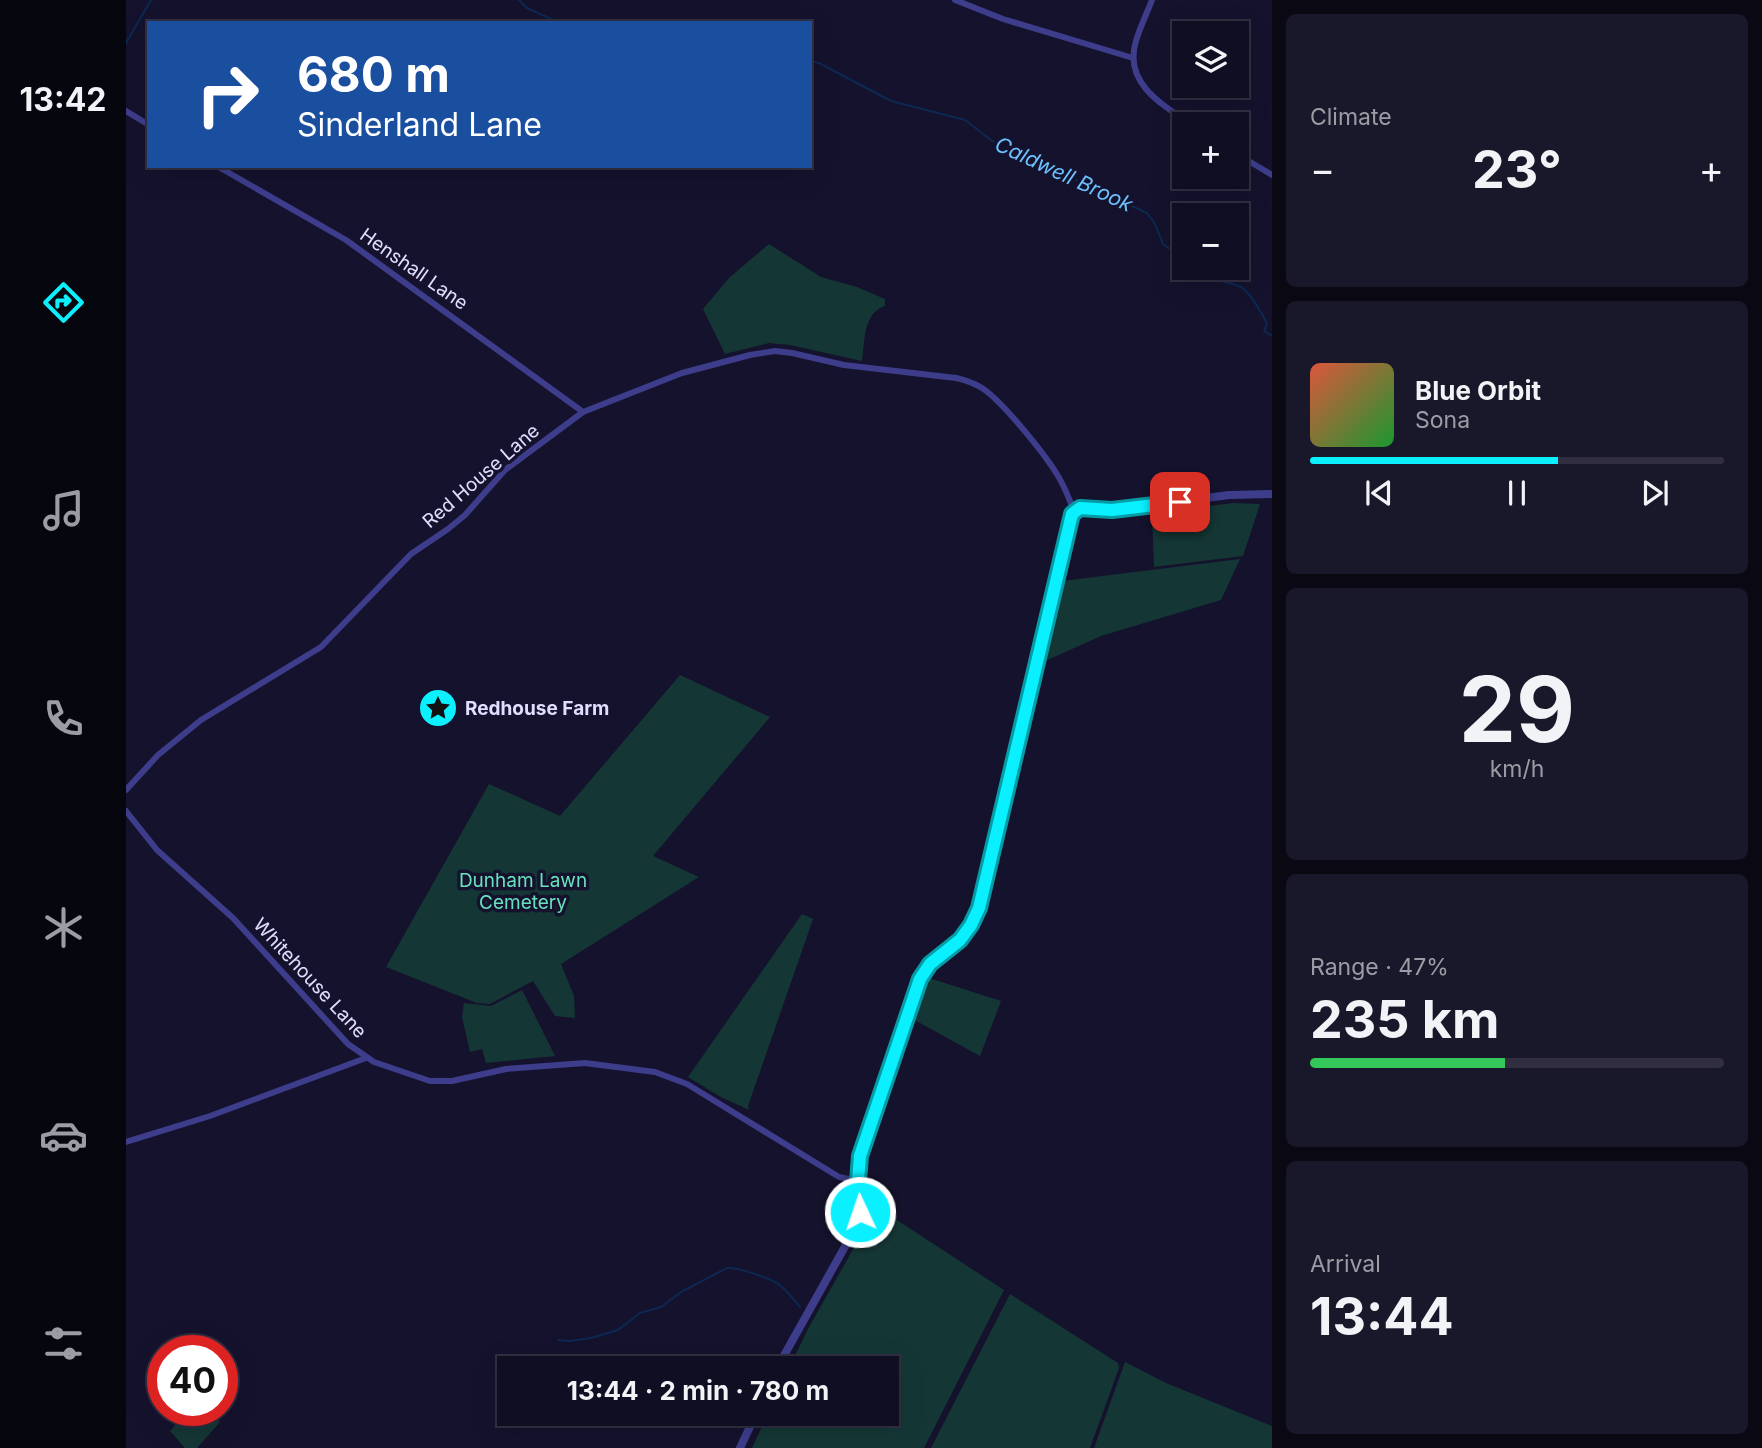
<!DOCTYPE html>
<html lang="en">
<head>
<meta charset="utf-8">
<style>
  body { margin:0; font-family:Inter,sans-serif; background:#19172a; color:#f1f3f6; height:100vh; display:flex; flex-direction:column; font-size:26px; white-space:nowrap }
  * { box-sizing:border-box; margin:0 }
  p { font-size:23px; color:#9c9ca5 }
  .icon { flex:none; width:38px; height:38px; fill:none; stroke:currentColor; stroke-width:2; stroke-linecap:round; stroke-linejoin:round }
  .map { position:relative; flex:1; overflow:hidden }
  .panel { display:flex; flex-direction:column; gap:14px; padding:14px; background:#090813; width:490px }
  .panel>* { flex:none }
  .hud { position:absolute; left:21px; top:21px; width:665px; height:147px; border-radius:0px; box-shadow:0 7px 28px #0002,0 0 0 2px #302e40; background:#1a4fa0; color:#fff; overflow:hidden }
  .tools { position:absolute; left:1046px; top:21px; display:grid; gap:14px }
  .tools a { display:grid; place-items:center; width:77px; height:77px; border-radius:0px; background:#100e22; box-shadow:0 7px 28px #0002,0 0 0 2px #302e40; font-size:35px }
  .speed { position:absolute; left:21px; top:1335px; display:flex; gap:14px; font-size:35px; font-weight:700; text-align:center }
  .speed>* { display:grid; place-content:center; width:91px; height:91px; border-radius:50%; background:#100e22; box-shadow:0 7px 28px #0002,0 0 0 2px #302e40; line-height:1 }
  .speed .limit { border:10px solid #d22; background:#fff; color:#111 }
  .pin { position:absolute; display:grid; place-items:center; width:60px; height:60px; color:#fff; margin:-30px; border-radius:14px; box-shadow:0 4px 10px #0006 }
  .me { position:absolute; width:77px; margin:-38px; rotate:357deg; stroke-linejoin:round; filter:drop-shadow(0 0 5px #0008) }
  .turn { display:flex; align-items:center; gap:24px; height:147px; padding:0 35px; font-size:32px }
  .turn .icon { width:91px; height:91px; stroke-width:2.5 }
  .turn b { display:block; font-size:49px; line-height:60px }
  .big { font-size:52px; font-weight:700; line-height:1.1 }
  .panel .tile { flex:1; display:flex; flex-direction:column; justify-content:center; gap:10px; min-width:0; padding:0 24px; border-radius:10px; background:#19172a }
  .panel .dial { align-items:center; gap:0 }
  .dial b { font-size:91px; line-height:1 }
  .song { display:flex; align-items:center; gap:21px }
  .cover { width:84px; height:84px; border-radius:10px; background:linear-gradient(135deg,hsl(10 70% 55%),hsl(130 70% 35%)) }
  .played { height:7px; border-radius:4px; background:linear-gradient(90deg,#0af0ff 60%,#302e40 60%) }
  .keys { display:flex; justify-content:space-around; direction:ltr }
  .heat { display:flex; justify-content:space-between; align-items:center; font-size:38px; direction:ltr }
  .charge { height:10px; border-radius:5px; background:linear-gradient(90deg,#34c759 47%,#302e40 0) }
  .trip { position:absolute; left:371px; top:1356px; width:402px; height:70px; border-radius:0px; background:#100e22; box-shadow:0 7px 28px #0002,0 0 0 2px #302e40; font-weight:700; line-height:70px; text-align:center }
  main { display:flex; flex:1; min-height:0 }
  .dock { display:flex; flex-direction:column; width:126px; justify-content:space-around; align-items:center; background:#06060e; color:#9c9ca5 }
  .dock .icon { width:49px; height:49px }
  .dock .current { color:#0af0ff }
  .dock b { font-size:32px; color:#f1f3f6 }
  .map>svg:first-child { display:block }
  .green { fill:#143735 }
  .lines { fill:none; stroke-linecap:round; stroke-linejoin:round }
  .stream { stroke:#0d2851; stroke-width:2 }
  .minor { stroke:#3d3d8c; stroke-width:6 }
  .tertiary { stroke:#3d3d8c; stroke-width:8 }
  .route-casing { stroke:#069ca6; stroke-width:18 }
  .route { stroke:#0af0ff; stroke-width:12 }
  .labels { text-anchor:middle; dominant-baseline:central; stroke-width:7; stroke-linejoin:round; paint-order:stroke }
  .street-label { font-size:19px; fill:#e0deff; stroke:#15122d }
  .poi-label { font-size:19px; font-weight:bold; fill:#e0deff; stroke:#15122d; text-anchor:start }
  .park-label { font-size:19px; fill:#67e2be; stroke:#15122d }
  .water-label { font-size:21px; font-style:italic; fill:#6cc1ff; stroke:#15122d }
</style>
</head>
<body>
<main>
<nav class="dock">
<b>13:42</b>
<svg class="icon current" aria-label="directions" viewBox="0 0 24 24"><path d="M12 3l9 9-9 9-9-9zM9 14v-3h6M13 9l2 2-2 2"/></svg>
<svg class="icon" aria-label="music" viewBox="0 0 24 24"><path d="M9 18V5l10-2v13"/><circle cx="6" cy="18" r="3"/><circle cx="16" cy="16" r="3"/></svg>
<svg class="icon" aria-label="phone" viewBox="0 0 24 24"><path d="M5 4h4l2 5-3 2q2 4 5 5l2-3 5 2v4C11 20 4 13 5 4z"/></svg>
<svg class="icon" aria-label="climate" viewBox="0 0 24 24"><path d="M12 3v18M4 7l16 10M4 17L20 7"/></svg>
<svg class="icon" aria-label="car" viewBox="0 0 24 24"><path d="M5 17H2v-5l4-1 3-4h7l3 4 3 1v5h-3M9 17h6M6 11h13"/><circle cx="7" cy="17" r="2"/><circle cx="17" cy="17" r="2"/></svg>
<svg class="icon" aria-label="filters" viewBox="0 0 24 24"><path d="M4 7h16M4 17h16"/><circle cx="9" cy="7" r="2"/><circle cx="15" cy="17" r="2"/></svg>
</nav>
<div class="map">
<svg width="1146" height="1448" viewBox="0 0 1146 1448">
  <rect width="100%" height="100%" fill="#15122d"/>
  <g class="green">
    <path d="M643,244L695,277L731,287L759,299V306C737,313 739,340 736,361L664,345L643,343L599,354L577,309L604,277Z"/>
    <polygon points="1107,503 1134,504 1117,556 1028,567 1026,513"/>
    <polygon points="1114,559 1095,600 975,636 917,662 936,581"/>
    <polygon points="554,675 644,717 527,856 573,877 435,964 448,996 449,1018 429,1016 407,981 364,1004 351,1003 260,967 363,784 434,816"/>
    <polygon points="676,914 687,919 622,1106 623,1110 593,1096 562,1077"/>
    <polygon points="800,977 875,1001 854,1056 785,1018"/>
    <polygon points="396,990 429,1056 360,1063 356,1049 344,1052 336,1017 338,1003 365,1006"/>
    <polygon points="751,1207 878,1290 798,1448 626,1448 642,1414 761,1414 761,1368 663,1368 683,1327"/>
    <polygon points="884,1294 992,1363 993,1368 964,1448 805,1448"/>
    <polygon points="999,1362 1040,1383 1146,1426 1146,1448 968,1448"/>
    <polygon points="63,1410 84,1411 94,1422 71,1448 59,1448 44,1431"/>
  </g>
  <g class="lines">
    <g class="stream">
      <polyline points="393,0 401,8 434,23"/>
      <polyline points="0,43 25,0"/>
      <polyline points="684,61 693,63 765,101 839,120 878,150 899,156 1021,213 1028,222 1037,244 1059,260"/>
      <path d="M1067,268C1084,282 1096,279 1115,287C1123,291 1137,315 1141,324L1138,331L1146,336"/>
      <path d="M432,1340L444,1341L465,1338L492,1330L514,1313L535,1307L555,1292L601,1268C612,1267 647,1279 655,1286C662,1292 668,1300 674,1307"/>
    </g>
    <g class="minor">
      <polyline points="829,0 877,19 1007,58"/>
      <path d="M1026,0C1021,13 1014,27 1010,41C997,83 1036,105 1066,124"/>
      <polyline points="0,111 23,125"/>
      <polyline points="1111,154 1146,175"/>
      <polyline points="91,166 220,240 457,412"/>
      <path d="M0,790L32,755L75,720L195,647L285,554L322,529L339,515L379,470L457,412L556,373L624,355L649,351L666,353L718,365L830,378C839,380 848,383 856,388C876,401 919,454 932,476C939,487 943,499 948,511"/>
      <polyline points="0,811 31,850 107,918 222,1044 248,1062 304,1081 326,1081 380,1069 459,1063 529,1072 561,1084 713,1177 732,1181"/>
      <polyline points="0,1142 84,1116 240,1058"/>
    </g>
    <g class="tertiary">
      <path d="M651,1368L731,1225C739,1203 730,1178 734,1156L794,979C812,948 839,947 853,908L948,511L954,508L977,510L1004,508L1103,495L1146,494"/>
      <polyline points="614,1448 630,1414"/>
    </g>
  </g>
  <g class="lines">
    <defs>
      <polyline id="route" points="734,1212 732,1181 734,1156 794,979 804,964 834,940 845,925 853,908 946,514 954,508 986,510 1054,502"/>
    </defs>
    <use href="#route" class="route-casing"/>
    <use href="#route" class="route"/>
  </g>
  <defs>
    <symbol id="sight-disc" viewBox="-11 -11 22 22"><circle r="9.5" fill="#0af0ff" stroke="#15122d"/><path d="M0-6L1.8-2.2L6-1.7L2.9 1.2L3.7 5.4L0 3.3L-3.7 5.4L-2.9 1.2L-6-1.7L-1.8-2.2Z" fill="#111"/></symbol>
  </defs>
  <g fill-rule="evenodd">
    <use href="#sight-disc" x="290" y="686" width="44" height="44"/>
  </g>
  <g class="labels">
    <g class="street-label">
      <text transform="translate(288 269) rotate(35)">Henshall Lane</text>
      <text transform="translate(355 476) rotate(-41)">Red House Lane</text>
      <text transform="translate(184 978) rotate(47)">Whitehouse Lane</text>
    </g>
    <g class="poi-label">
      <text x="339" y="708">Redhouse Farm</text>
    </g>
    <g class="park-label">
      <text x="397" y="880">Dunham Lawn<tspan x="397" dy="22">Cemetery</tspan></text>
    </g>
    <g class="water-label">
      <text transform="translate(938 174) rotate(25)">Caldwell Brook</text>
    </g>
  </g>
</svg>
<div class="tools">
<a><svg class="icon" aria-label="layers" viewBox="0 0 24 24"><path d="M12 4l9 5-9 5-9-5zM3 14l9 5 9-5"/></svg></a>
<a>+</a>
<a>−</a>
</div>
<div class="speed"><div class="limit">40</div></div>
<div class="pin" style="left:1054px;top:502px;background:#d93025"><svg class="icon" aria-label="arrive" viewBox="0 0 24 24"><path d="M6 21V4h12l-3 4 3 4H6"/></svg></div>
<svg class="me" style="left:734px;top:1212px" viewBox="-20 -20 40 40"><circle r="17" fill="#0af0ff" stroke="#fff" stroke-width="3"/><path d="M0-11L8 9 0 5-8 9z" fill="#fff"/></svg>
<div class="trip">13:44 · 2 min · 780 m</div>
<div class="hud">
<div class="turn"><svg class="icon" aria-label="right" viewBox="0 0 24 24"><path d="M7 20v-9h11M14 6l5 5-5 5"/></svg><div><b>680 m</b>Sinderland Lane</div></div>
</div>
</div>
<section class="panel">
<div class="tile"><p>Climate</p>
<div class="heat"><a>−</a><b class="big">23°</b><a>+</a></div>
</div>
<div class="tile">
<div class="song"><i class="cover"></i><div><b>Blue Orbit</b><p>Sona</p></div></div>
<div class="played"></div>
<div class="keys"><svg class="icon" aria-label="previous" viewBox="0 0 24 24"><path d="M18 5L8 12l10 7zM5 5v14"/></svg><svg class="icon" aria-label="pause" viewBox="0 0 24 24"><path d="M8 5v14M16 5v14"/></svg><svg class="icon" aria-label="next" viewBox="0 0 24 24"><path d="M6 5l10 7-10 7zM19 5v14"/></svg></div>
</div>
<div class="tile dial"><b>29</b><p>km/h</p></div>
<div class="tile"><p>Range · 47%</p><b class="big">235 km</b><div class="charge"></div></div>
<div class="tile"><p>Arrival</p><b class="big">13:44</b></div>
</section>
</main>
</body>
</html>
